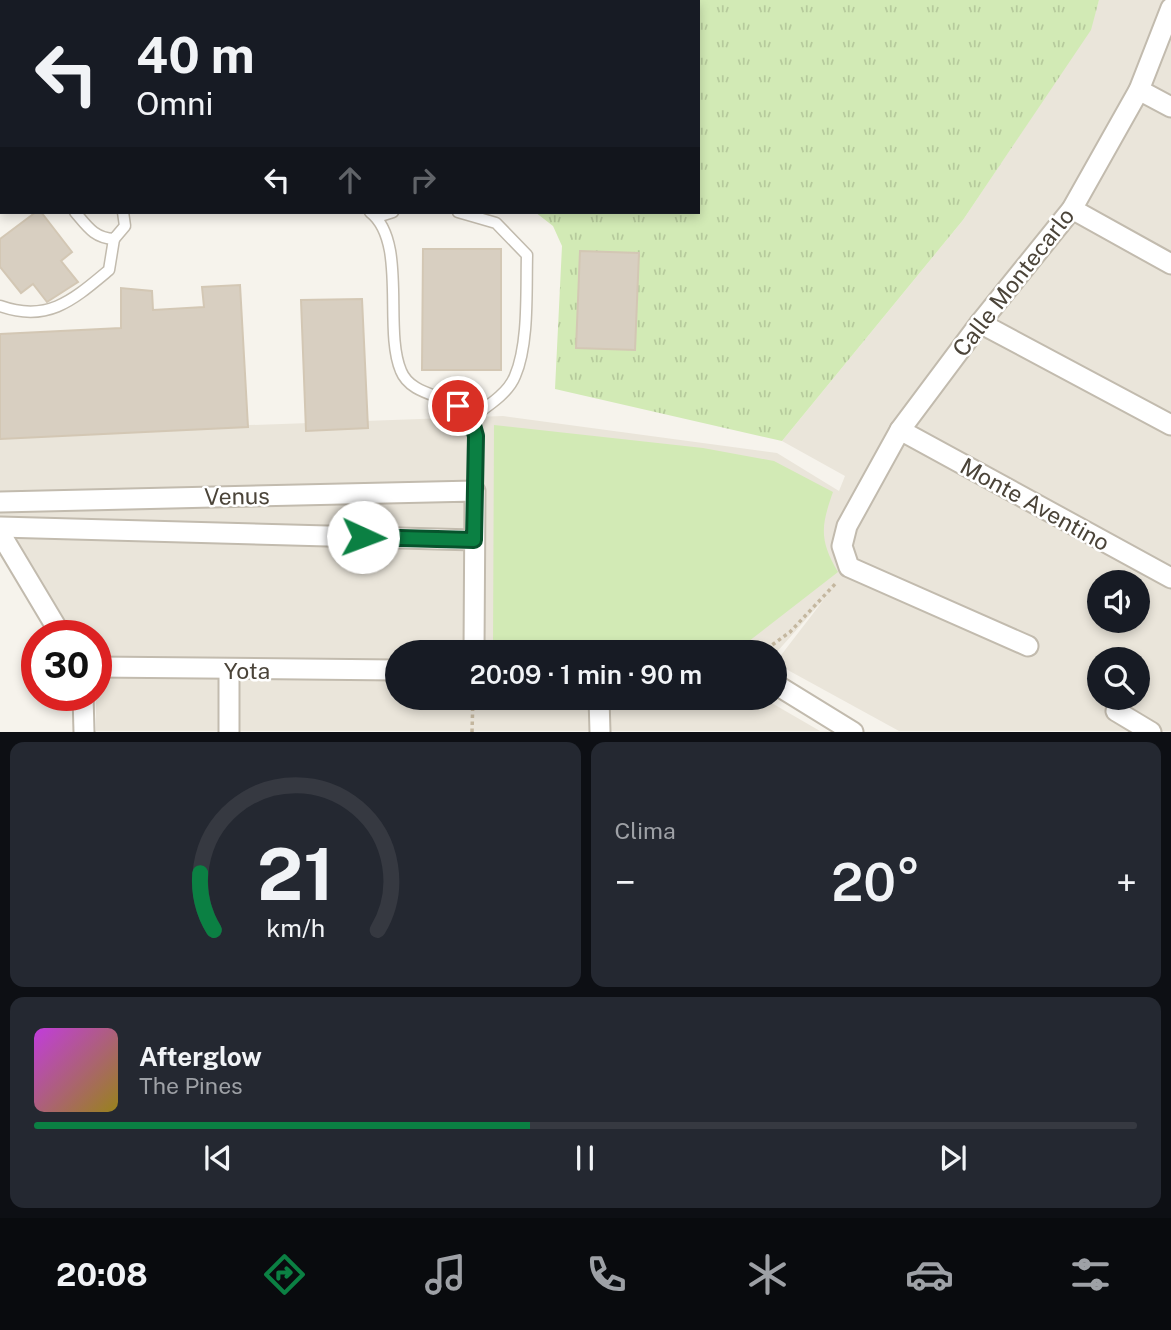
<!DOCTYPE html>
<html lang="es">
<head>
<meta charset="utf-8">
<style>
  body { margin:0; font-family:"Public Sans",sans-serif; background:#242831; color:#f1f3f6; height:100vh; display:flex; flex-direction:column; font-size:26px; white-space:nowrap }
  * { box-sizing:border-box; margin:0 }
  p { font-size:23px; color:#9ea1a6 }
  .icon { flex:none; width:38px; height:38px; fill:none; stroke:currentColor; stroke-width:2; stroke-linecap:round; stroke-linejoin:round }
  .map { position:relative; height:732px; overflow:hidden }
  .details { display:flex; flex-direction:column; gap:10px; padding:10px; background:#0d0f14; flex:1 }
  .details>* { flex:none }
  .banner { position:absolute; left:0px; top:0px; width:700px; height:214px; box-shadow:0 4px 10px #0003; background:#171b24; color:#f1f3f6; overflow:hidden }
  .controls { position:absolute; left:1087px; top:570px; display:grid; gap:14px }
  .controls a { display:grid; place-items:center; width:63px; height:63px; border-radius:50%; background:#171b24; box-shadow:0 4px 10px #0003; font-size:35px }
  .speed { position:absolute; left:21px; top:620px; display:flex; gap:14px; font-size:35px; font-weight:700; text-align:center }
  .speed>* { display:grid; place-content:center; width:91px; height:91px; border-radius:50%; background:#171b24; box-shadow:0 4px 10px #0003; line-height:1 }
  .speed .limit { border:10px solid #d22; background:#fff; color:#111 }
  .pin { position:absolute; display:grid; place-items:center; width:60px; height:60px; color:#fff; margin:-30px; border:4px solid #fff; border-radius:50%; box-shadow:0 2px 7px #0007 }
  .me { position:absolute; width:77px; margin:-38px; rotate:92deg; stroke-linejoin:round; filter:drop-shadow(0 0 5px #0008) }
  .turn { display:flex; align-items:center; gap:24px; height:147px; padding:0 21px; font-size:32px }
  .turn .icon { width:91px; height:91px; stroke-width:2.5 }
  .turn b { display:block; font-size:49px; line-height:60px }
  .lanes { display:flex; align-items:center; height:66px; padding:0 21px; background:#0003; justify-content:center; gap:35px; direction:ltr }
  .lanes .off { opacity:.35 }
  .big { font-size:52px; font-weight:600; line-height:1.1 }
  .details .tile { flex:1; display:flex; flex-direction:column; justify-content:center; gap:10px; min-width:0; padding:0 24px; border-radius:14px; background:#242831 }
  .details .dial { align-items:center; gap:0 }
  .dial svg { height:182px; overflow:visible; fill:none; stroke:#363941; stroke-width:7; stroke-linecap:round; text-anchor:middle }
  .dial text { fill:#f1f3f6; stroke:none }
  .song { display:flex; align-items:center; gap:21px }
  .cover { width:84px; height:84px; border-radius:10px; background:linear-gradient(135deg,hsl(290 70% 55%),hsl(50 70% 35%)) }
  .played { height:7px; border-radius:4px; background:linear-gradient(90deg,#0b8043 45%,#363941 45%) }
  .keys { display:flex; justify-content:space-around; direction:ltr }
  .heat { display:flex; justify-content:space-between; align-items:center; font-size:38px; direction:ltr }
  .details .tiles { flex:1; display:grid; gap:10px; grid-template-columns:1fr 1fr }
  .tile:last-child { grid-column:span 2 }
  .trip { position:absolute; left:385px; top:640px; width:402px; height:70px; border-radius:35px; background:#171b24; box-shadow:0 4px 10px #0003; font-weight:600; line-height:70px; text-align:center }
  .tabs { display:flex; height:112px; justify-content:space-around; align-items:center; background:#090b0e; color:#9ea1a6 }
  .tabs .icon { width:49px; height:49px }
  .tabs .selected { color:#0b8043 }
  .tabs b { font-size:32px; color:#f1f3f6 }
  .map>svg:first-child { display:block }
  .residential { fill:#eae5da; fill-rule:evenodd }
  .grass { fill:url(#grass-tufts) }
  .green { fill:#d2eab5 }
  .building { fill:#d8cfc1; stroke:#d3c7b4; stroke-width:2 }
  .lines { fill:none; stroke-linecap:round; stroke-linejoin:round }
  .service-casing { stroke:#c2bbae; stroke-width:13 }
  .minor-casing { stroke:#c2bbae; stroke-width:23 }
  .tertiary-casing { stroke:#c2bbae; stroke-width:28 }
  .path { stroke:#c4b79f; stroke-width:3.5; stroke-dasharray:3.5 3.5; stroke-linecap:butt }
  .service { stroke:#fff; stroke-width:10 }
  .minor { stroke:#fff; stroke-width:19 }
  .tertiary { stroke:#fff; stroke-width:24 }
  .route-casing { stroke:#07532c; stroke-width:18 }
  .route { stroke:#0b8043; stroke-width:12 }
  .labels { text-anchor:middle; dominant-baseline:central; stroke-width:5; stroke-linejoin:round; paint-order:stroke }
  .street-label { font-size:23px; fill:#4b4439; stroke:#fff }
</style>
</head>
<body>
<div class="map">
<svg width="1171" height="732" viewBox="0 0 1171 732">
  <defs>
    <pattern id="grass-tufts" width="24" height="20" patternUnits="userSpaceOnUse" patternTransform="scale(1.75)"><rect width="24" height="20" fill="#d2eab5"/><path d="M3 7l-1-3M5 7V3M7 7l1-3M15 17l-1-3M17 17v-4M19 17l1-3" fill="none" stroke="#b6ca9c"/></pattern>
  </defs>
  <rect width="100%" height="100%" fill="#f6f3ec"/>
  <path class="residential" d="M1099,0H1171V731H899L775,663L825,598L775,654L397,653V698H763L820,731H96V635H69L0,523V434L503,416L777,453L839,491L845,476L782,441L963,220L1090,30ZM1099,583H1138V621H1099ZM1099,660H1138V698H1099Z"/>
  <polygon class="grass" points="105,0 1099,0 1091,30 963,220 782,441 555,389 562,246 553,226 535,212 698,212 698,2 103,2"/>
  <path class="green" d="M494,425L703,448L774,461L833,492C821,526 819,540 838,572L740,648L493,647Z"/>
  <g class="building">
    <polygon points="36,212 41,212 72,252 61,261 78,282 47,302 33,284 21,293 0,267 0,239"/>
    <polygon points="423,249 501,249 501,370 422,370"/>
    <polygon points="580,251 639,253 635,350 576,348"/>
    <polygon points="240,285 248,427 0,439 0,334 121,328 121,288 152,291 153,310 204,307 202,287"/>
    <polygon points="362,299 368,428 306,431 301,300"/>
  </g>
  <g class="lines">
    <defs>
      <g id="service">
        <polyline points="0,112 2,115"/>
        <polyline points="0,191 2,189"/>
        <path d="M75,212C87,226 94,238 114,239L125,226L123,212"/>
        <path d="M370,212C408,241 383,329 401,371C413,401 462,393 472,422C479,443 475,469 475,491"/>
        <path d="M458,212L496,223L527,255C526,290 529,344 515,376C508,394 486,407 471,418"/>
        <polyline points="377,217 393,212"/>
        <path d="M0,306C48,323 73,300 109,270L114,239"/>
      </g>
      <g id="minor">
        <polyline points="1139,90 1171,107"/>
        <polyline points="1072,209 1171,264"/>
        <polyline points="980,323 1171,425"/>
        <polyline points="900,430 1171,578"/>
        <polyline points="0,502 475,491 474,653"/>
        <polyline points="0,527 474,540"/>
        <polyline points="0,533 61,635"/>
        <polyline points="1028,646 849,567 842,546 847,526 900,430 980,323 1072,209 1139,90 1171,8"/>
        <polyline points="96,667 397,670"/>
        <polyline points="229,670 229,732"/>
        <polyline points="775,684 853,732"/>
        <polyline points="83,695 84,732"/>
        <polyline points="599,698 600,732"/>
        <polyline points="1116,711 1151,732"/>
      </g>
      <g id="tertiary">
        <polyline points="28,2 30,0"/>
        <polyline points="78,2 80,0"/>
        <polyline points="0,28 2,26"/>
        <polyline points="0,66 2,65"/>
      </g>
    </defs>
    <use href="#service" class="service-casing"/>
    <use href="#minor" class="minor-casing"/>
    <use href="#tertiary" class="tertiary-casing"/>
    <g class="path">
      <polyline points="761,653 790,632 837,582"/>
      <polyline points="472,732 473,698"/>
    </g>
    <use href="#service" class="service"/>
    <use href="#minor" class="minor"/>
    <use href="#tertiary" class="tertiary"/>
  </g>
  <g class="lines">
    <defs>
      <polyline id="route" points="363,537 474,540 476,436 471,418 458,406"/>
    </defs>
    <use href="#route" class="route-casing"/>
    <use href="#route" class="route"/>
  </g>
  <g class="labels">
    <g class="street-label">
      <text transform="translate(1013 282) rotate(-52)">Calle Montecarlo</text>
      <text transform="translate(237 496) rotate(-1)">Venus</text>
      <text transform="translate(1035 504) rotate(29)">Monte Aventino</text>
      <text x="247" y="670">Yota</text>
    </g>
  </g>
</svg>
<div class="controls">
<a><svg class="icon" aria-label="sound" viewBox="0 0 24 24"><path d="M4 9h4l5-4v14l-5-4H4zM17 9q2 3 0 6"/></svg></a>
<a><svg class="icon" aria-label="search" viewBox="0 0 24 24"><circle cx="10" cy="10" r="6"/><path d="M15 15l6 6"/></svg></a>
</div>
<div class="speed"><div class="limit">30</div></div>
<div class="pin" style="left:458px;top:406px;background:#d93025"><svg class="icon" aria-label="arrive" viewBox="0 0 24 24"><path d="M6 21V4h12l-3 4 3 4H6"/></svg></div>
<svg class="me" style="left:363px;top:537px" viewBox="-20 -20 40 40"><circle r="19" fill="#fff"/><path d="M0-13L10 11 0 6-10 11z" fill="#0b8043"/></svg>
<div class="trip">20:09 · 1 min · 90 m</div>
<div class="banner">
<div class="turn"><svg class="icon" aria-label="left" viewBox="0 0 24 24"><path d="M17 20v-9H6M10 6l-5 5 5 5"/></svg><div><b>40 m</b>Omni</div></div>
<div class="lanes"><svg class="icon" aria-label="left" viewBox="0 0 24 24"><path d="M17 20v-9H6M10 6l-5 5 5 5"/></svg><svg class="icon off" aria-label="ahead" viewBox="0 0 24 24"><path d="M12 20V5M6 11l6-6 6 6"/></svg><svg class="icon off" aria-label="right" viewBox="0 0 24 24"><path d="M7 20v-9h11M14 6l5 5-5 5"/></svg></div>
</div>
</div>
<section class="details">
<div class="tiles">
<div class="tile dial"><svg viewBox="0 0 100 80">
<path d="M14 69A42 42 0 1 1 86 69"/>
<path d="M14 69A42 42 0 0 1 8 44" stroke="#0b8043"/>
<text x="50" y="56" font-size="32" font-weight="700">21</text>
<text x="50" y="72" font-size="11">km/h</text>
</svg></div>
<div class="tile"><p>Clima</p>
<div class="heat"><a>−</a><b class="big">20°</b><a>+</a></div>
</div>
<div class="tile">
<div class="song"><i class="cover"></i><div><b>Afterglow</b><p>The Pines</p></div></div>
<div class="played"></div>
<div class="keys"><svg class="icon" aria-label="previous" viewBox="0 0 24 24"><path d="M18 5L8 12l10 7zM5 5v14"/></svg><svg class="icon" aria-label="pause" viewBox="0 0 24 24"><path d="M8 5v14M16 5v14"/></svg><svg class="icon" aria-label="next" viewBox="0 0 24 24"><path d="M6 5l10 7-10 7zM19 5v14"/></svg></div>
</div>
</div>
</section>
<nav class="tabs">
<b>20:08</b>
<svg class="icon selected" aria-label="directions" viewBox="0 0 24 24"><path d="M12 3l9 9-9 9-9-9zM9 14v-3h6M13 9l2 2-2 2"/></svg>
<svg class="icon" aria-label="music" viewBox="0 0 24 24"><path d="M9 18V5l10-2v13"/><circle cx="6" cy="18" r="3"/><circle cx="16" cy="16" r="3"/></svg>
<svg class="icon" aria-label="phone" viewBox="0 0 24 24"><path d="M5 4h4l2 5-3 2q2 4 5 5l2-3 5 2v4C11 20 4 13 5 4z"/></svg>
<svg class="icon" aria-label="climate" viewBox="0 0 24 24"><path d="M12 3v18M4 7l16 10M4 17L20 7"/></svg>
<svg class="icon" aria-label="car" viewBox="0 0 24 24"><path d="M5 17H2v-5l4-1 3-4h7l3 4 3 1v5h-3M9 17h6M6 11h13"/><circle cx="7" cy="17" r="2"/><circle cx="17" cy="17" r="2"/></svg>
<svg class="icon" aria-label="filters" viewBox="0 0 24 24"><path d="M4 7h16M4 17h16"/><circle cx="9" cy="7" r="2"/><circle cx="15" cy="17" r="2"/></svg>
</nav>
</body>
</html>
